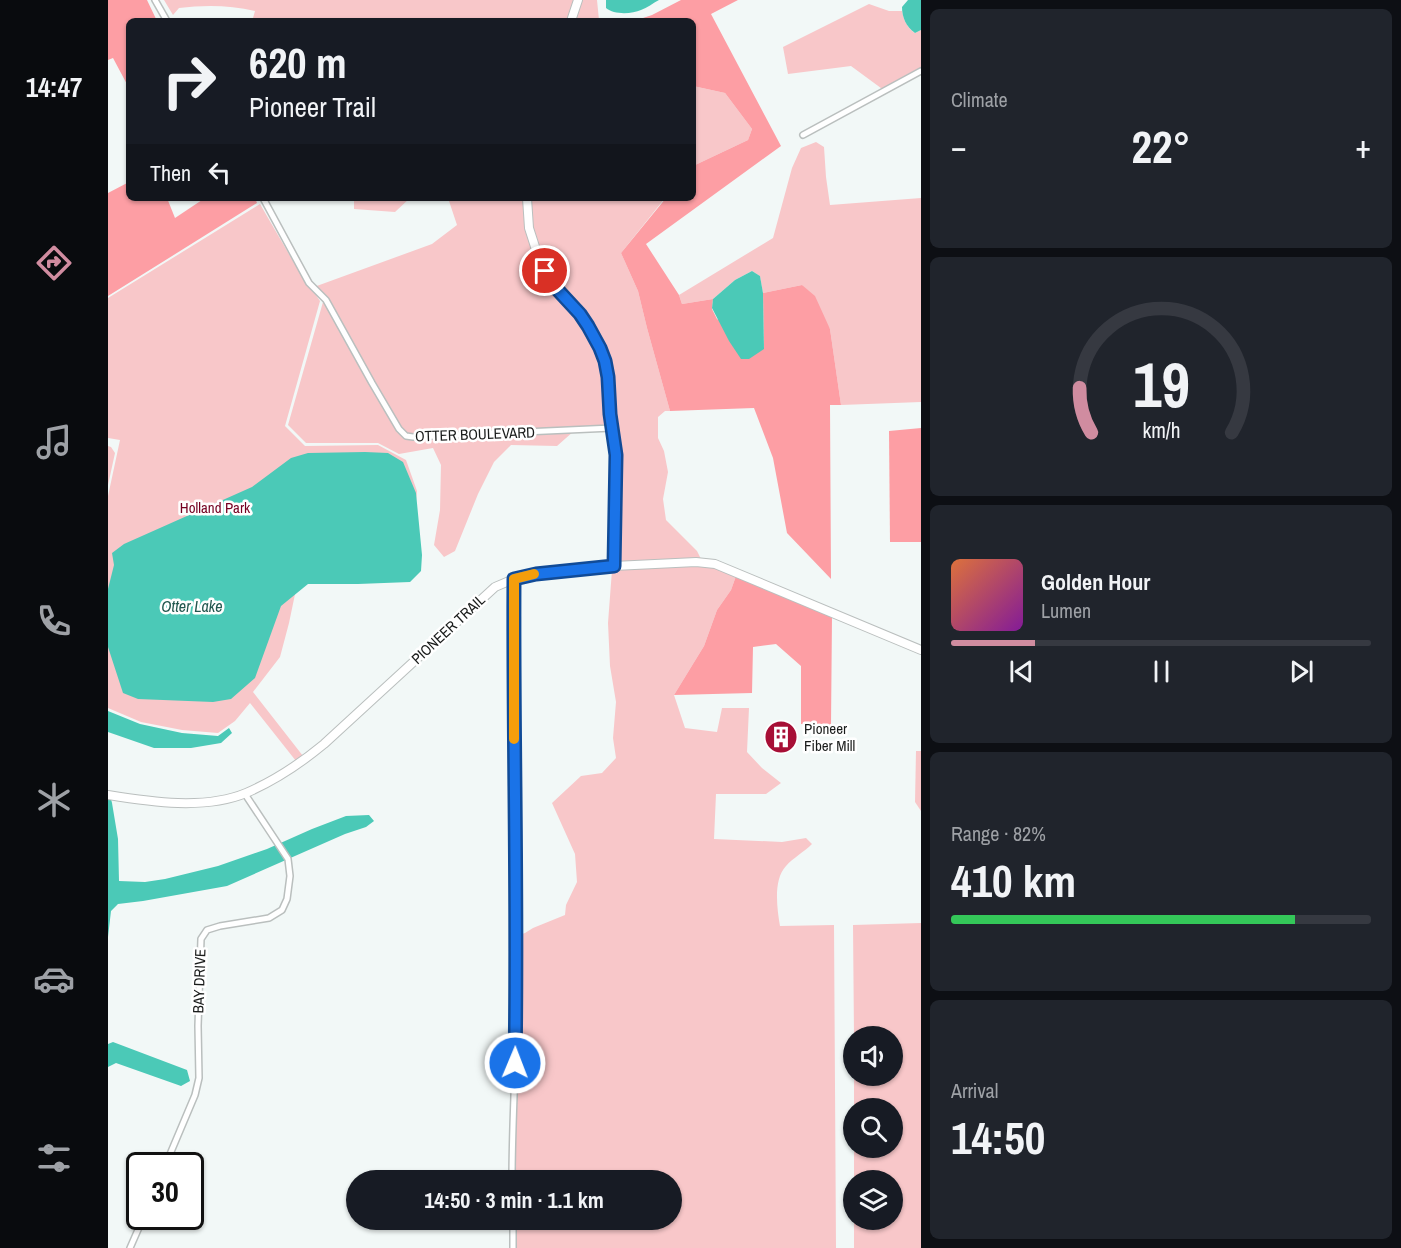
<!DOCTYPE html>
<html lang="en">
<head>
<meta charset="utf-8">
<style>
  body { margin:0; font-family:"Archivo Narrow",sans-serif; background:#20242c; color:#f1f3f6; height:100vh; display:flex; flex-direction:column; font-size:22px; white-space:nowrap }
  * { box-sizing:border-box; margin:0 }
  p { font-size:20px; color:#9ea1a6 }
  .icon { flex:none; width:33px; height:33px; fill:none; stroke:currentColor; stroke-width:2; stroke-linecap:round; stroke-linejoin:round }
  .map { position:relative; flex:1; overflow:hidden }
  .side { display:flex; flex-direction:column; gap:9px; padding:9px; background:#0d0f14; width:480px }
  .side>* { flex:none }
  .top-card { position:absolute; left:18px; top:18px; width:570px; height:183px; border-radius:9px; box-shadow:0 2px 4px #0004; background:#171b24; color:#f1f3f6; overflow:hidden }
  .buttons { position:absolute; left:735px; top:1026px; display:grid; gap:12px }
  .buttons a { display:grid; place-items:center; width:60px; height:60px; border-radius:50%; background:#171b24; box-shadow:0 2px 4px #0004; font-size:30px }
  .speed { position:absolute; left:18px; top:1152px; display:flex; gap:12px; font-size:30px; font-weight:700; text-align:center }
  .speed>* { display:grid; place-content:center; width:78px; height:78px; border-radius:50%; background:#171b24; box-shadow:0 2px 4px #0004; line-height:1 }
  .speed .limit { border:3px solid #111; border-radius:9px; background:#fff; color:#111 }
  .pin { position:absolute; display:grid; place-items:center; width:51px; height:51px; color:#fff; margin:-26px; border:3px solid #fff; border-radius:50%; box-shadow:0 2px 6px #0007 }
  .me { position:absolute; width:66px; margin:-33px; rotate:1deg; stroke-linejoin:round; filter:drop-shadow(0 0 4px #0008) }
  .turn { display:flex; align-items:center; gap:21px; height:126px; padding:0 24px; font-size:27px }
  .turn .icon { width:78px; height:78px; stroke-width:2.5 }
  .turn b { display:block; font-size:42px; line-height:51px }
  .then { display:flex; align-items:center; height:57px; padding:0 24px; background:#0003; gap:12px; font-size:22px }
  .big { font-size:45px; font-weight:700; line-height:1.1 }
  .side .tile { flex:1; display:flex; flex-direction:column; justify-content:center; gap:9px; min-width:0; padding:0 21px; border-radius:9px; background:#20242c }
  .side .dial { align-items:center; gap:0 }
  .dial svg { height:156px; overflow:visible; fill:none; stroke:#363941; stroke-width:7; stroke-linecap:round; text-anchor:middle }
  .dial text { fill:#f1f3f6; stroke:none }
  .song { display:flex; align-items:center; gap:18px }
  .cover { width:72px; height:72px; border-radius:9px; background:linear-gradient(135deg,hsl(20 70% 55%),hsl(290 70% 35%)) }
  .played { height:6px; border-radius:3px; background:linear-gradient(90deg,#d08ca0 20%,#363941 20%) }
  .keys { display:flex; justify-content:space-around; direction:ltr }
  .heat { display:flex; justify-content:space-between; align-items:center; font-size:33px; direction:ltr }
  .charge { height:9px; border-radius:4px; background:linear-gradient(90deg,#34c759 82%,#363941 0) }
  .trip { position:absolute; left:238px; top:1170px; width:336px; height:60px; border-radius:30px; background:#171b24; box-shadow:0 2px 4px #0004; font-weight:700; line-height:60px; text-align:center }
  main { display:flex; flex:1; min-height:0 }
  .dock { display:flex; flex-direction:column; width:108px; justify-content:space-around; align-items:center; background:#090b0e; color:#9ea1a6 }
  .dock .icon { width:42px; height:42px }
  .dock .selected { color:#d08ca0 }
  .dock b { font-size:27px; color:#f1f3f6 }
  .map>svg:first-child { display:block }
  .green { fill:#f8c7c9 }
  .forest { fill:#fd9ea4 }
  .water { fill:#4bc9b7 }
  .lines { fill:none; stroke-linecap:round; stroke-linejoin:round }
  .street-casing { stroke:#babfbe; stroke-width:8 }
  .secondary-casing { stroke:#babfbe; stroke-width:10 }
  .street { stroke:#fff; stroke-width:5 }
  .secondary { stroke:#fff; stroke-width:8 }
  .route-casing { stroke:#114b97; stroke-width:15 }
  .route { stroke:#1a73e8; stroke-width:10 }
  .slow { stroke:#f59e0b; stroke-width:10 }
  .labels { text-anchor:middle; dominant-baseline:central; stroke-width:5; stroke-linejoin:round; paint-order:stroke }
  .street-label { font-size:15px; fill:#1a1c1b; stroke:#fff }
  .park-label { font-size:15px; fill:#750021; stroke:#fff }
  .poi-label { font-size:15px; fill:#1a1c1b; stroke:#fff; text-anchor:start }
  .water-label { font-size:16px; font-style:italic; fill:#22574f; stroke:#fff }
</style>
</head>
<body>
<main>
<nav class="dock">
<b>14:47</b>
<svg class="icon selected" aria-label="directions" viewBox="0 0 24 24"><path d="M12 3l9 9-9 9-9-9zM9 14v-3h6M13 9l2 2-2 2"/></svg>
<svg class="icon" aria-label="music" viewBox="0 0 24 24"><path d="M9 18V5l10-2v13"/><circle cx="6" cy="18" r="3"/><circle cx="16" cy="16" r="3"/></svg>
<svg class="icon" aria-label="phone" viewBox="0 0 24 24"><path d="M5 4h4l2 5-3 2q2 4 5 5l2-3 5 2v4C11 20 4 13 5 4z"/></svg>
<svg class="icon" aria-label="climate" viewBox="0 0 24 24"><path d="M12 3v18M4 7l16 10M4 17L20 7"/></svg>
<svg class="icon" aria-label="car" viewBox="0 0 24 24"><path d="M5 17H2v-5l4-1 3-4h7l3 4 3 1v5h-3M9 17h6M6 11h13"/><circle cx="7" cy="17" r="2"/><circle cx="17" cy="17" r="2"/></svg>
<svg class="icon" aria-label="filters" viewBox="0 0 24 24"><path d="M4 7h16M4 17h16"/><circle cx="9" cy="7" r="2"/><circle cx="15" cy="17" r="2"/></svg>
</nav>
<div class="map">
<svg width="813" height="1248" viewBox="0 0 813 1248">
  <rect width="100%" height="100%" fill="#f2f8f7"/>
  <g class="green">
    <path d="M56,0H467L460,21H135L145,18L147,11C122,5 96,5 71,8L65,15Z"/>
    <polygon points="473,0 489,0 491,20 508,21 466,21"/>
    <path d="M761,4L781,11H794C795,19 800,29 807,33L813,30V71L777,91L743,66L680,74L675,47Z"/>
    <polygon points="585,86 617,93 644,129 640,140 585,166"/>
    <polygon points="708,142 716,147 718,177 722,205 813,198 813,402 733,405 722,329 694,285 655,293 652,276 644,271 627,280 605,299 574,304 571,295 665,238 684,168 693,148"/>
    <polygon points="246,198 302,198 287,212 246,209"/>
    <polygon points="340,198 416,198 422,243 463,308 484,338 494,362 498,378 502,433 494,430 466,431 449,446 403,445 386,462 370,494 347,551 336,557 326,545 332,510 333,465 325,448 291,454 270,443 198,443 180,425 215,302 206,287 324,244 349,225"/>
    <polygon points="421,198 557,198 513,253 530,291 539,328 562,411 557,411 550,417 550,438 556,451 560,472 555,499 558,520 589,551 593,559 509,563 505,391 499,360 450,285 433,257 424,227"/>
    <polygon points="152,204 185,261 212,301 177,426 197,446 270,445 298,460 309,491 302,571 191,575 181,623 172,657 145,692 195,756 188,761 142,703 127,721 110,733 74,730 33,722 0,708 0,496 12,440 0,438 0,298"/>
    <polygon points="0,446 3,447 7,453 0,485"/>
    <path d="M588,565L607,567L628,576L623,590L609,610L596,646L566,695L577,728L609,732L614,708H641L639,752L654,768L673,783L658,794H608L606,839L674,842L698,838L704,844C696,852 685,858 678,866C665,880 669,908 672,926L726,925L728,1248H405V1220H564V1180H405L407,936L417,933L425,928L457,915L458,905L469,882L467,854L444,803L473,776L494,773L508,758L505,738L508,702L502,666L500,623L504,570Z"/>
    <polygon points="808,751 813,751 813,811 807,802"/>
    <polygon points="813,923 813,1248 746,1248 746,1220 784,1220 784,1180 746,1180 746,1148 784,1148 784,1108 746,1108 746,1076 784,1076 784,1036 746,1036 745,925"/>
  </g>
  <g class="forest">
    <polygon points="0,0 39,0 49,21 21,21 21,88 5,58 0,60"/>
    <polygon points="573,0 630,0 603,14 673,146 538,244 571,295 574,304 605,299 604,309 609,319 656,349 655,293 694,285 707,296 722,329 733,405 722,405 723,579 679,533 665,458 646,408 562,411 539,328 530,291 513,253 558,198 585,198 585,166 640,140 644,129 617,93 585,86 585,21 526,21 544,15"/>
    <polygon points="21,182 21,198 59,198 67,218 97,198 147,198 149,203 0,296 0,193"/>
    <polygon points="813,428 813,542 782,542 781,431"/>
    <polygon points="628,576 724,616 723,725 693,724 693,666 668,644 645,647 644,693 566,695 596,646 609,610 623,590"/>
  </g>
  <g class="water">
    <path d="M498,0H551C545,3 539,8 533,10C524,14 506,15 498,8Z"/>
    <path d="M800,0H813V30L807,33C798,27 794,17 794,7Z"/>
    <polygon points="644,271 652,276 655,293 656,349 641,359 633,359 621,341 604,308 605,299 627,280"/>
    <polygon points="257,452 280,453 295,462 308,493 314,555 313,571 302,582 250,584 200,584 173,606 147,678 123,699 105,702 30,699 15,693 0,647 0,589 6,565 4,553 16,544 144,487 183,458 200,453"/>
    <polygon points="0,711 32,724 74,733 110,736 121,728 124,733 113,743 83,748 46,748 0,732"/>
    <polygon points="0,798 3,799 4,803 10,839 11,881 37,882 57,879 110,866 159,849 204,829 238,816 261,815 266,821 258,827 237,834 119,886 35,901 10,904 3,911 0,937"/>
    <polygon points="5,1042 79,1070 82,1081 73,1086 8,1063 0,1067 0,1044"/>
  </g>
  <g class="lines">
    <defs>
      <g id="street">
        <polyline points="47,0 59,21"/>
        <polyline points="695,135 813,71"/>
        <polyline points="155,198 201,283 218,300 264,383 291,429 298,436 305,437 504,428"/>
        <polyline points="57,1166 87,1095 91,1078 90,1026 93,939 99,930 112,926 161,918 174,910 179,899 182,876 180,859 137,794"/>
        <path d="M404,1180C404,1124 408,1068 408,1012C408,867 405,723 406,579"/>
        <polyline points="405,1220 405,1248"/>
        <polyline points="22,1248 36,1216"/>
      </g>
      <g id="secondary">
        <polyline points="463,21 470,0"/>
        <polyline points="419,198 421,228 431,259 448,287 465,306 480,326 492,348 497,361 500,377 502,414 508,455 506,566"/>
        <path d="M0,795C43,802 97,810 138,793C166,781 193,763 216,744L387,587L406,579L428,574L506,566L588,562L607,564L813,650"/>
      </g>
    </defs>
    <use href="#street" class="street-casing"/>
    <use href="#secondary" class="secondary-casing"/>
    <use href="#street" class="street"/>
    <use href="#secondary" class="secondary"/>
  </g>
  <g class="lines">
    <defs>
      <path id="route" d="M407,1063C410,902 405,740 406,579L428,574L506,566L508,455L502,414L500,377L497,361L492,348L480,326L472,314L447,287L437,271"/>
    </defs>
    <use href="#route" class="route-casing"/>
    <use href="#route" class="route"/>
    <polyline class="slow" points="406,739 406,579 426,574"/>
  </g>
  <defs>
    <symbol id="building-disc" viewBox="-11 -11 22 22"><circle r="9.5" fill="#a70f36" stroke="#fff"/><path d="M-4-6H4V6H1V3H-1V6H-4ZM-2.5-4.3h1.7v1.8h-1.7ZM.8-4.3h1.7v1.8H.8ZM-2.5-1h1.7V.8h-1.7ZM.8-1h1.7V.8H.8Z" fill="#fff"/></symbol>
  </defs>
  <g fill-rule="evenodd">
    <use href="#building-disc" x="654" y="718" width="38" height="38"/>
  </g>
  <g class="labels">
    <g class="street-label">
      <text transform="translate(367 434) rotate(-2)">OTTER BOULEVARD</text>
      <text transform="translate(340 629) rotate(-43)">PIONEER TRAIL</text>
      <text transform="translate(91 981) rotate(-88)">BAY DRIVE</text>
    </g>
    <g class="park-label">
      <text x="107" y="507">Holland Park</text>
    </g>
    <g class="poi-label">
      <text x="696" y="728">Pioneer<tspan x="696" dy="17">Fiber Mill</tspan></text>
    </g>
    <g class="water-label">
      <text x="84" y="606">Otter Lake</text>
    </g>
  </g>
</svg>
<div class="buttons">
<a><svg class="icon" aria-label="sound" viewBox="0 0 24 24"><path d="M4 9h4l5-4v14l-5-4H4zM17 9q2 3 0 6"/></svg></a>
<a><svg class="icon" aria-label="search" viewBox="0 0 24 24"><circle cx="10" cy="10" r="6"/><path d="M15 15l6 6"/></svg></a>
<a><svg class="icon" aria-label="layers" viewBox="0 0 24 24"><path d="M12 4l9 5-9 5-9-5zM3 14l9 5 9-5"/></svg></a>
</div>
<div class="speed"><div class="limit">30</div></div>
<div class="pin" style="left:437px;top:271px;background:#d93025"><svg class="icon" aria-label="arrive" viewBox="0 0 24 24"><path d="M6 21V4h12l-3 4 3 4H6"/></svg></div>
<svg class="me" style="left:407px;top:1063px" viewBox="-20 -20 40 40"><circle r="17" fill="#1a73e8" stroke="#fff" stroke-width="3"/><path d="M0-11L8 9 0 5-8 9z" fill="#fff"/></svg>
<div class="trip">14:50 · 3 min · 1.1 km</div>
<div class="top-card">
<div class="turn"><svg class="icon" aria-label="right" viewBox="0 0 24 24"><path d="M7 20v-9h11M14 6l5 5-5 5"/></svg><div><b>620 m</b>Pioneer Trail</div></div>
<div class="then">Then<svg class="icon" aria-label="left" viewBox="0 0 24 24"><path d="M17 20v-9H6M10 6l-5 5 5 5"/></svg></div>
</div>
</div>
<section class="side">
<div class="tile"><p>Climate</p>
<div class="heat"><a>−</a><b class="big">22°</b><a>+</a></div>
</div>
<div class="tile dial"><svg viewBox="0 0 100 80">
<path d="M14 69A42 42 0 1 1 86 69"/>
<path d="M14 69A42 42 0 0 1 8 46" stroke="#d08ca0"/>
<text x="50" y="56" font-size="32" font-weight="700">19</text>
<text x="50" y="72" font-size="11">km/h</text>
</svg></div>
<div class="tile">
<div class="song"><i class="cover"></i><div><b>Golden Hour</b><p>Lumen</p></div></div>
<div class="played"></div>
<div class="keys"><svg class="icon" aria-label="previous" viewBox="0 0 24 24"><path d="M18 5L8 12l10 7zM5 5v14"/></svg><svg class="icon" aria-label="pause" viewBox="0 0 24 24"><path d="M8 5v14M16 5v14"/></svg><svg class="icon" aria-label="next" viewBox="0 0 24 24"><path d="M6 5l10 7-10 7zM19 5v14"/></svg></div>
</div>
<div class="tile"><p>Range · 82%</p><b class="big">410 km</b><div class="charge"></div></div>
<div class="tile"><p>Arrival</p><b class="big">14:50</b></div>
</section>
</main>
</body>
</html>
